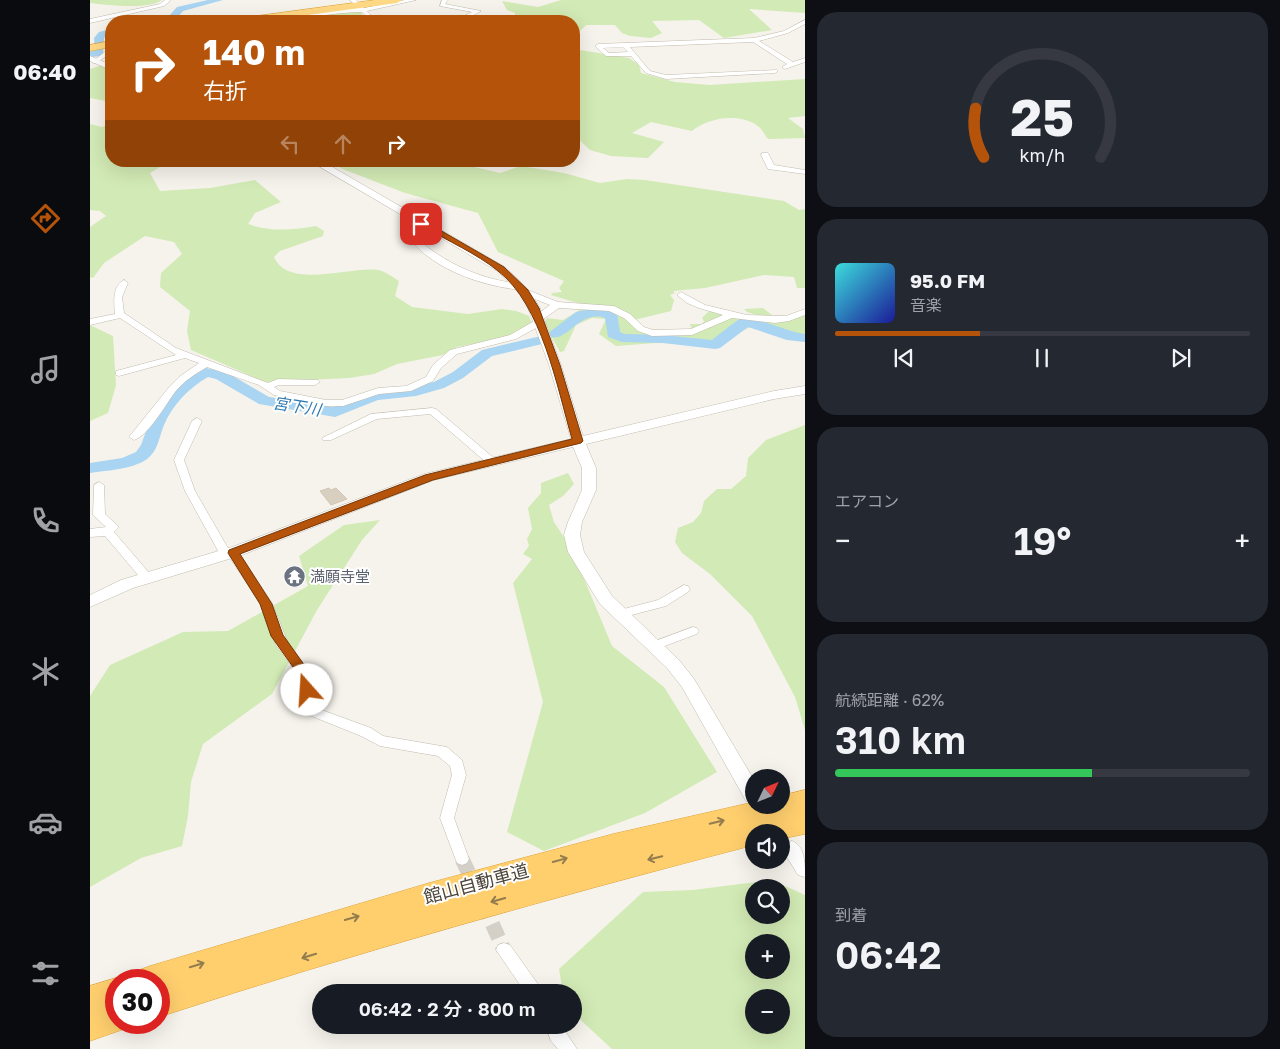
<!DOCTYPE html>
<html lang="ja">
<head>
<meta charset="utf-8">
<style>
  body { margin:0; font-family:"Golos Text","Noto Sans JP",sans-serif; background:#242831; color:#f1f3f6; height:100vh; display:flex; flex-direction:column; font-size:19px; white-space:nowrap }
  * { box-sizing:border-box; margin:0 }
  p { font-size:16px; color:#9ea1a6 }
  .icon { flex:none; width:28px; height:28px; fill:none; stroke:currentColor; stroke-width:2; stroke-linecap:round; stroke-linejoin:round }
  .map { position:relative; flex:1; overflow:hidden }
  .details { display:flex; flex-direction:column; gap:12px; padding:12px; background:#0d0f14; width:475px }
  .details>* { flex:none }
  .banner { position:absolute; left:15px; top:15px; width:475px; height:152px; border-radius:20px; box-shadow:0 5px 20px #0002; background:#b45309; color:#fff; overflow:hidden }
  .needle { width:32px; rotate:47deg }
  .buttons { position:absolute; left:655px; top:769px; display:grid; gap:10px }
  .buttons a { display:grid; place-items:center; width:45px; height:45px; border-radius:50%; background:#171b24; box-shadow:0 5px 20px #0002; font-size:25px }
  .speed { position:absolute; left:15px; top:969px; display:flex; gap:10px; font-size:25px; font-weight:700; text-align:center }
  .speed>* { display:grid; place-content:center; width:65px; height:65px; border-radius:50%; background:#171b24; box-shadow:0 5px 20px #0002; line-height:1 }
  .speed .limit { border:8px solid #d22; background:#fff; color:#111 }
  .pin { position:absolute; display:grid; place-items:center; width:42px; height:42px; color:#fff; margin:-21px; border-radius:10px; box-shadow:0 2px 8px #0006 }
  .me { position:absolute; width:55px; margin:-28px; rotate:341deg; stroke-linejoin:round; filter:drop-shadow(0 0 4px #0008) }
  .turn { display:flex; align-items:center; gap:18px; height:105px; padding:0 15px; font-size:22px }
  .turn .icon { width:65px; height:65px; stroke-width:2.5 }
  .turn b { display:block; font-size:35px; line-height:42px }
  .lanes { display:flex; align-items:center; height:48px; padding:0 15px; background:#0003; justify-content:center; gap:25px; direction:ltr }
  .lanes .off { opacity:.35 }
  .big { font-size:38px; font-weight:600; line-height:1.1 }
  .details .tile { flex:1; display:flex; flex-direction:column; justify-content:center; gap:8px; min-width:0; padding:0 18px; border-radius:20px; background:#242831 }
  .details .dial { align-items:center; gap:0 }
  .dial svg { height:130px; overflow:visible; fill:none; stroke:#363941; stroke-width:7; stroke-linecap:round; text-anchor:middle }
  .dial text { fill:#f1f3f6; stroke:none }
  .song { display:flex; align-items:center; gap:15px }
  .cover { width:60px; height:60px; border-radius:8px; background:linear-gradient(135deg,hsl(180 70% 55%),hsl(240 70% 35%)) }
  .played { height:5px; border-radius:2px; background:linear-gradient(90deg,#b45309 35%,#363941 35%) }
  .keys { display:flex; justify-content:space-around; direction:ltr }
  .heat { display:flex; justify-content:space-between; align-items:center; font-size:28px; direction:ltr }
  .charge { height:8px; border-radius:4px; background:linear-gradient(90deg,#34c759 62%,#363941 0) }
  .trip { position:absolute; left:222px; top:984px; width:270px; height:50px; border-radius:25px; background:#171b24; box-shadow:0 5px 20px #0002; font-weight:600; line-height:50px; text-align:center }
  main { display:flex; flex:1; min-height:0 }
  .tab-bar { display:flex; flex-direction:column; width:90px; justify-content:space-around; align-items:center; background:#090b0e; color:#9ea1a6 }
  .tab-bar .icon { width:35px; height:35px }
  .tab-bar .selected { color:#b45309 }
  .tab-bar b { font-size:22px; color:#f1f3f6 }
  .map>svg:first-child { display:block }
  .green { fill:#d2eab5; fill-rule:evenodd }
  .lines { fill:none; stroke-linecap:round; stroke-linejoin:round }
  .river { fill:#a9d4f2; fill-rule:evenodd }
  .building { fill:#d8cfc1; stroke:#d3c7b4 }
  .minor-tunnel { stroke:#d4d0c8; stroke-width:15; stroke-dasharray:15 8; stroke-linecap:butt }
  .minor-casing { stroke:#c2bbae; stroke-width:1 }
  .tertiary-casing { stroke:#c2bbae; stroke-width:1 }
  .trunk-casing { stroke:#e0a43c; stroke-width:1 }
  .motorway-casing { stroke:#e0a43c; stroke-width:1 }
  .minor { fill:#fff; fill-rule:evenodd }
  .tertiary { fill:#fff; fill-rule:evenodd }
  .trunk { fill:#ffd985; fill-rule:evenodd }
  .motorway { fill:#ffcf6e; fill-rule:evenodd }
  .oneway { stroke:#937c4e }
  .route { fill:#b45309; stroke:#753606 }
  .labels { text-anchor:middle; dominant-baseline:central; stroke-width:4; stroke-linejoin:round; paint-order:stroke }
  .worship-label { font-size:15px; fill:#5b616d; stroke:#fff; text-anchor:start }
  .water-label { font-size:16px; font-style:italic; fill:#2e7ab2; stroke:#fff }
  .near-street-label { font-size:18px; fill:#4b4439; stroke:#fff }
</style>
</head>
<body>
<main>
<nav class="tab-bar">
<b>06:40</b>
<svg class="icon selected" aria-label="directions" viewBox="0 0 24 24"><path d="M12 3l9 9-9 9-9-9zM9 14v-3h6M13 9l2 2-2 2"/></svg>
<svg class="icon" aria-label="music" viewBox="0 0 24 24"><path d="M9 18V5l10-2v13"/><circle cx="6" cy="18" r="3"/><circle cx="16" cy="16" r="3"/></svg>
<svg class="icon" aria-label="phone" viewBox="0 0 24 24"><path d="M5 4h4l2 5-3 2q2 4 5 5l2-3 5 2v4C11 20 4 13 5 4z"/></svg>
<svg class="icon" aria-label="climate" viewBox="0 0 24 24"><path d="M12 3v18M4 7l16 10M4 17L20 7"/></svg>
<svg class="icon" aria-label="car" viewBox="0 0 24 24"><path d="M5 17H2v-5l4-1 3-4h7l3 4 3 1v5h-3M9 17h6M6 11h13"/><circle cx="7" cy="17" r="2"/><circle cx="17" cy="17" r="2"/></svg>
<svg class="icon" aria-label="filters" viewBox="0 0 24 24"><path d="M4 7h16M4 17h16"/><circle cx="9" cy="7" r="2"/><circle cx="15" cy="17" r="2"/></svg>
</nav>
<div class="map">
<svg width="715" height="1049" viewBox="0 0 715 1049">
  <rect width="100%" height="100%" fill="#f6f3ec"/>
  <g class="green">
    <path d="M0,0H72C58,10 17,5 0,3Z"/>
    <polygon points="471,0 715,0 715,13 659,9 682,30 634,38 609,20 562,21 572,33 561,38 540,36 532,33 525,25 496,25 484,37 484,21 424,21 425,13 417,10 412,1 448,7"/>
    <polygon points="269,11 275,17 259,21 202,21 202,19"/>
    <path d="M484,49L539,58L549,65L551,73L585,82L620,85L715,79V116L698,118L713,129L715,138L678,139C675,135 672,129 668,126C650,113 619,117 602,131L561,122L542,133L574,142L558,158L521,156L500,150L484,135Z"/>
    <polygon points="19,63 21,64 21,82 17,86 21,87 21,102 0,98 0,69"/>
    <path d="M0,124L12,127L21,124V161H80L60,173L70,191L120,188L165,180L191,202L165,213L158,224C181,232 202,230 226,226L234,231L233,236L190,251L184,257C198,290 262,266 288,270C294,271 303,277 309,281L305,296L322,307L378,314L412,309L426,311L439,316L442,324L413,338L367,347L353,355L307,364L284,374L259,378L175,382L101,350L97,331L100,311L70,287L71,273L92,254L84,242L55,236L14,263L3,278L0,277V227L16,216L10,211L0,210Z"/>
    <polygon points="250,161 359,161 410,173 431,166 474,173 510,183 537,179 555,180 694,201 709,210 715,209 715,288 707,288 704,277 674,275 615,288 583,291 585,293 580,295 584,300 581,311 540,321 551,331 602,330 600,324 612,324 614,321 612,318 620,310 676,318 657,312 654,309 673,308 686,318 715,316 715,338 694,337 662,326 628,344 566,343 526,346 509,334 516,319 502,318 486,325 474,351 470,352 454,323 457,318 473,320 493,308 491,304 461,295 462,293 472,292 469,288 474,281 408,252 388,213 315,193 250,168"/>
    <polygon points="0,325 23,336 26,385 18,413 0,421"/>
    <polygon points="715,425 715,730 705,697 662,616 620,574 592,553 585,542 588,528 603,522 611,513 614,501 627,489 641,489 656,476 658,458 676,440"/>
    <polygon points="478,473 484,484 473,496 459,505 464,522 479,545 490,569 522,646 574,687 627,772 555,813 454,851 417,832 453,702 423,583 442,559 433,554 439,546 437,539 442,529 438,508 451,493 451,483"/>
    <polygon points="290,520 272,540 227,610 182,694 113,744 101,782 98,816 92,846 51,858 0,887 0,696 20,665 93,632 138,631 218,586 209,556 254,525"/>
    <path d="M682,880L715,895V1049H522L484,1014V992H473L469,969L553,892L603,890ZM664,888H691V915H664ZM664,942H691V970H664ZM664,998H691V1025H664Z"/>
  </g>
  <g class="lines">
    <g class="river">
      <polygon points="118,0 133,0 93,11 85,20 64,21 79,16 87,7"/>
      <polygon points="21,29 21,35 14,38 13,56 0,57 0,51 5,51 4,38 9,32"/>
      <path d="M505,308L527,313L530,332L534,334L573,335L622,340C627,336 646,321 650,319C664,315 698,332 715,334V342L697,340L658,327L630,348L625,349L573,343L532,342L518,337L515,318C489,309 479,342 459,337L457,334L486,312Z"/>
      <path d="M451,336L458,340L456,343L402,356L373,378L354,388L326,396L288,400L245,417L169,404L126,379L118,377C99,388 83,404 74,425C69,437 68,451 57,459C41,470 18,470 0,473V463L32,458L46,452L51,445L61,418L74,399L95,379L111,369L116,368L136,372L179,397L243,407L281,393L344,382L363,372L392,350Z"/>
    </g>
  </g>
  <polygon class="building" points="239,488 241,490 246,488 257,499 241,505 230,491"/>
  <g class="lines">
    <g class="minor-tunnel">
      <polyline points="372,859 385,886"/>
      <polyline points="393,903 414,950"/>
    </g>
    <defs>
      <g id="minor">
        <polygon points="75,0 81,0 74,6 0,23 0,19 70,4"/>
        <path d="M260,0H266L274,8L315,0H326L277,11L282,16V21H276V16L272,12C237,12 202,23 168,21L256,8H268Z"/>
        <polygon points="352,0 358,0 355,4 391,11 375,20 352,21 355,19 372,17 382,12 350,6"/>
        <path d="M715,20V24L698,33L669,41L703,62L715,58V62L695,69L692,67L697,64L663,42L540,47L560,71L576,75L687,70L688,71L685,73L576,79L556,73L541,56H516L505,46L508,44L664,38L694,31ZM533,47L538,52L519,53L513,48Z"/>
        <polygon points="15,44 19,44 21,52 7,63 3,63 3,61 16,51"/>
        <polygon points="672,153 678,153 684,165 715,170 715,174 678,169 671,155"/>
        <path d="M330,221L337,223L333,227L332,243C361,266 394,280 431,284L435,287L431,290C394,286 350,272 324,244L325,226Z"/>
        <path d="M34,280L38,283L32,297L34,313L86,348L178,383L188,379L228,380L230,382L225,385H189L184,387L190,391L236,400H252L288,388L316,386L336,377L343,365L360,350L420,335L446,320L444,318L445,316L460,305L432,294V290L435,289L468,302L524,306L540,314L554,327L563,330L601,329L633,315L609,308L597,303L587,295L591,292L615,305L657,315L696,316L715,309V315L699,321L685,323L642,318L602,335L562,336L548,331L534,318L519,311L469,308L452,320L455,322L453,324L426,339L367,354L351,368L343,381L321,391L289,394L253,406H236L184,395L169,385L117,367C105,374 94,381 85,392C76,404 58,436 44,440L39,437L80,386L89,377L109,363L95,358L29,376L26,375V371L86,355L30,318L0,325V319L25,314C24,302 22,286 34,280Z"/>
        <polygon points="342,408 346,409 405,459 406,461 405,463 397,463 340,414 287,419 241,440 233,440 232,438 281,414"/>
        <polygon points="107,418 112,421 94,460 105,491 139,550 147,550 182,603 198,643 215,666 220,679 225,705 229,709 281,728 293,736 357,747 372,760 376,775 364,818 379,859 377,863 372,865 367,863 350,818 362,775 360,766 348,756 290,746 271,736 219,715 214,710 203,668 186,645 170,603 140,558 132,558 95,491 84,460 102,421"/>
        <polygon points="9,482 14,485 15,514 29,527 24,532 61,575 63,578 61,581 53,581 15,536 0,537 0,529 16,527 3,515 4,485"/>
        <polygon points="594,585 598,586 600,589 598,592 576,606 530,618 526,617 524,614 526,611 568,600"/>
        <polygon points="603,627 607,628 609,631 607,634 564,650 560,649 558,646 560,643"/>
        <polygon points="414,943 420,945 450,987 452,992 435,992 406,950 408,945"/>
        <polygon points="455,1025 471,1025 487,1049 468,1049 461,1041"/>
      </g>
      <g id="tertiary">
        <polygon points="0,56 21,65 21,70 0,61"/>
        <polygon points="220,161 232,161 415,267 439,290 450,308 471,365 493,436 684,391 715,386 715,394 684,399 496,444 506,468 506,490 492,522 490,535 494,552 522,596 589,660 604,679 664,780 664,803 656,801 592,687 577,668 510,604 478,552 474,535 478,522 492,490 492,468 483,447 344,480 152,555 43,588 0,607 0,595 31,580 142,547 334,474 481,439 459,365 438,308 430,294 407,271"/>
        <path d="M702,841C715,846 715,863 715,877L708,875L692,849L695,843Z"/>
      </g>
      <g id="trunk">
        <polygon points="285,0 312,0 307,3 173,21 147,21 152,18"/>
        <polygon points="21,41 21,47 0,51 0,45"/>
      </g>
      <g id="motorway">
        <path d="M715,790V812H712H715V834L691,839V832H664V845C464,897 265,953 69,1017V980H45L49,970L60,966L339,883L523,834L664,802V805H691V796Z"/>
        <polygon points="26,978 32,980 26,980 26,1022 40,1022 37,1028 0,1041 0,986"/>
      </g>
    </defs>
    <use href="#minor" class="minor-casing"/>
    <use href="#tertiary" class="tertiary-casing"/>
    <use href="#trunk" class="trunk-casing"/>
    <use href="#motorway" class="motorway-casing"/>
    <use href="#minor" class="minor"/>
    <use href="#tertiary" class="tertiary"/>
    <use href="#trunk" class="trunk"/>
    <use href="#motorway" class="motorway"/>
  </g>
  <defs><path id="oneway-shaft" d="M-6 0H5M1.5-3L5.5 0L1.5 3" fill="none" stroke-width="1.6" stroke-linecap="round" stroke-linejoin="round" transform="scale(1.25)"/></defs>
  <g class="oneway">
    <use href="#oneway-shaft" transform="translate(627 822) rotate(-13)"/>
    <use href="#oneway-shaft" transform="translate(565 858) rotate(166)"/>
    <use href="#oneway-shaft" transform="translate(470 860) rotate(-15)"/>
    <use href="#oneway-shaft" transform="translate(408 900) rotate(164)"/>
    <use href="#oneway-shaft" transform="translate(262 918) rotate(-16)"/>
    <use href="#oneway-shaft" transform="translate(219 956) rotate(163)"/>
    <use href="#oneway-shaft" transform="translate(107 965) rotate(-17)"/>
  </g>
  <path class="route" d="M330,222H336L414,267L438,290L449,308L470,365L493,441L491,443L343,480L150,554L182,604L193,635L215,666L223,690L217,695L212,693L203,667L181,636L170,604L138,553L139,550L335,475L482,439C467,387 452,305 408,271C386,253 357,241 333,226H328L327,224Z"/>
  <defs>
    <symbol id="temple-disc" viewBox="-11 -11 22 22"><circle r="9.5" fill="#6b7280" stroke="#fff"/><path d="M0-6L5-2H3V0L6.5 2.5H4V6H1.5V3h-3V6H-4V2.5H-6.5L-3 0V-2H-5Z" fill="#fff"/></symbol>
  </defs>
  <g fill-rule="evenodd">
    <use href="#temple-disc" x="192" y="564" width="25" height="25"/>
  </g>
  <g class="labels">
    <g class="worship-label">
      <text x="220" y="576">満願寺堂</text>
    </g>
    <g class="water-label">
      <text transform="translate(207 406) rotate(9)">宮下川</text>
    </g>
    <g class="near-street-label">
      <text transform="translate(386 883) rotate(-15)">館山自動車道</text>
    </g>
  </g>
</svg>
<div class="buttons">
<a><svg class="needle" viewBox="-14 -14 28 28"><path d="M0-13l5 13h-10z" fill="#e53935"/><path d="M0 13l5-13h-10z" fill="#9ea1a6"/></svg></a>
<a><svg class="icon" aria-label="sound" viewBox="0 0 24 24"><path d="M4 9h4l5-4v14l-5-4H4zM17 9q2 3 0 6"/></svg></a>
<a><svg class="icon" aria-label="search" viewBox="0 0 24 24"><circle cx="10" cy="10" r="6"/><path d="M15 15l6 6"/></svg></a>
<a>+</a>
<a>−</a>
</div>
<div class="speed"><div class="limit">30</div></div>
<div class="pin" style="left:331px;top:224px;background:#d93025"><svg class="icon" aria-label="arrive" viewBox="0 0 24 24"><path d="M6 21V4h12l-3 4 3 4H6"/></svg></div>
<svg class="me" style="left:217px;top:690px" viewBox="-20 -20 40 40"><circle r="19" fill="#fff"/><path d="M0-13L10 11 0 6-10 11z" fill="#b45309"/></svg>
<div class="trip">06:42 · 2 分 · 800 m</div>
<div class="banner">
<div class="turn"><svg class="icon" aria-label="right" viewBox="0 0 24 24"><path d="M7 20v-9h11M14 6l5 5-5 5"/></svg><div><b>140 m</b>右折</div></div>
<div class="lanes"><svg class="icon off" aria-label="left" viewBox="0 0 24 24"><path d="M17 20v-9H6M10 6l-5 5 5 5"/></svg><svg class="icon off" aria-label="ahead" viewBox="0 0 24 24"><path d="M12 20V5M6 11l6-6 6 6"/></svg><svg class="icon" aria-label="right" viewBox="0 0 24 24"><path d="M7 20v-9h11M14 6l5 5-5 5"/></svg></div>
</div>
</div>
<section class="details">
<div class="tile dial"><svg viewBox="0 0 100 80">
<path d="M14 69A42 42 0 1 1 86 69"/>
<path d="M14 69A42 42 0 0 1 9 39" stroke="#b45309"/>
<text x="50" y="56" font-size="32" font-weight="700">25</text>
<text x="50" y="72" font-size="11">km/h</text>
</svg></div>
<div class="tile">
<div class="song"><i class="cover"></i><div><b>95.0 FM</b><p>音楽</p></div></div>
<div class="played"></div>
<div class="keys"><svg class="icon" aria-label="previous" viewBox="0 0 24 24"><path d="M18 5L8 12l10 7zM5 5v14"/></svg><svg class="icon" aria-label="pause" viewBox="0 0 24 24"><path d="M8 5v14M16 5v14"/></svg><svg class="icon" aria-label="next" viewBox="0 0 24 24"><path d="M6 5l10 7-10 7zM19 5v14"/></svg></div>
</div>
<div class="tile"><p>エアコン</p>
<div class="heat"><a>−</a><b class="big">19°</b><a>+</a></div>
</div>
<div class="tile"><p>航続距離 · 62%</p><b class="big">310 km</b><div class="charge"></div></div>
<div class="tile"><p>到着</p><b class="big">06:42</b></div>
</section>
</main>
</body>
</html>
